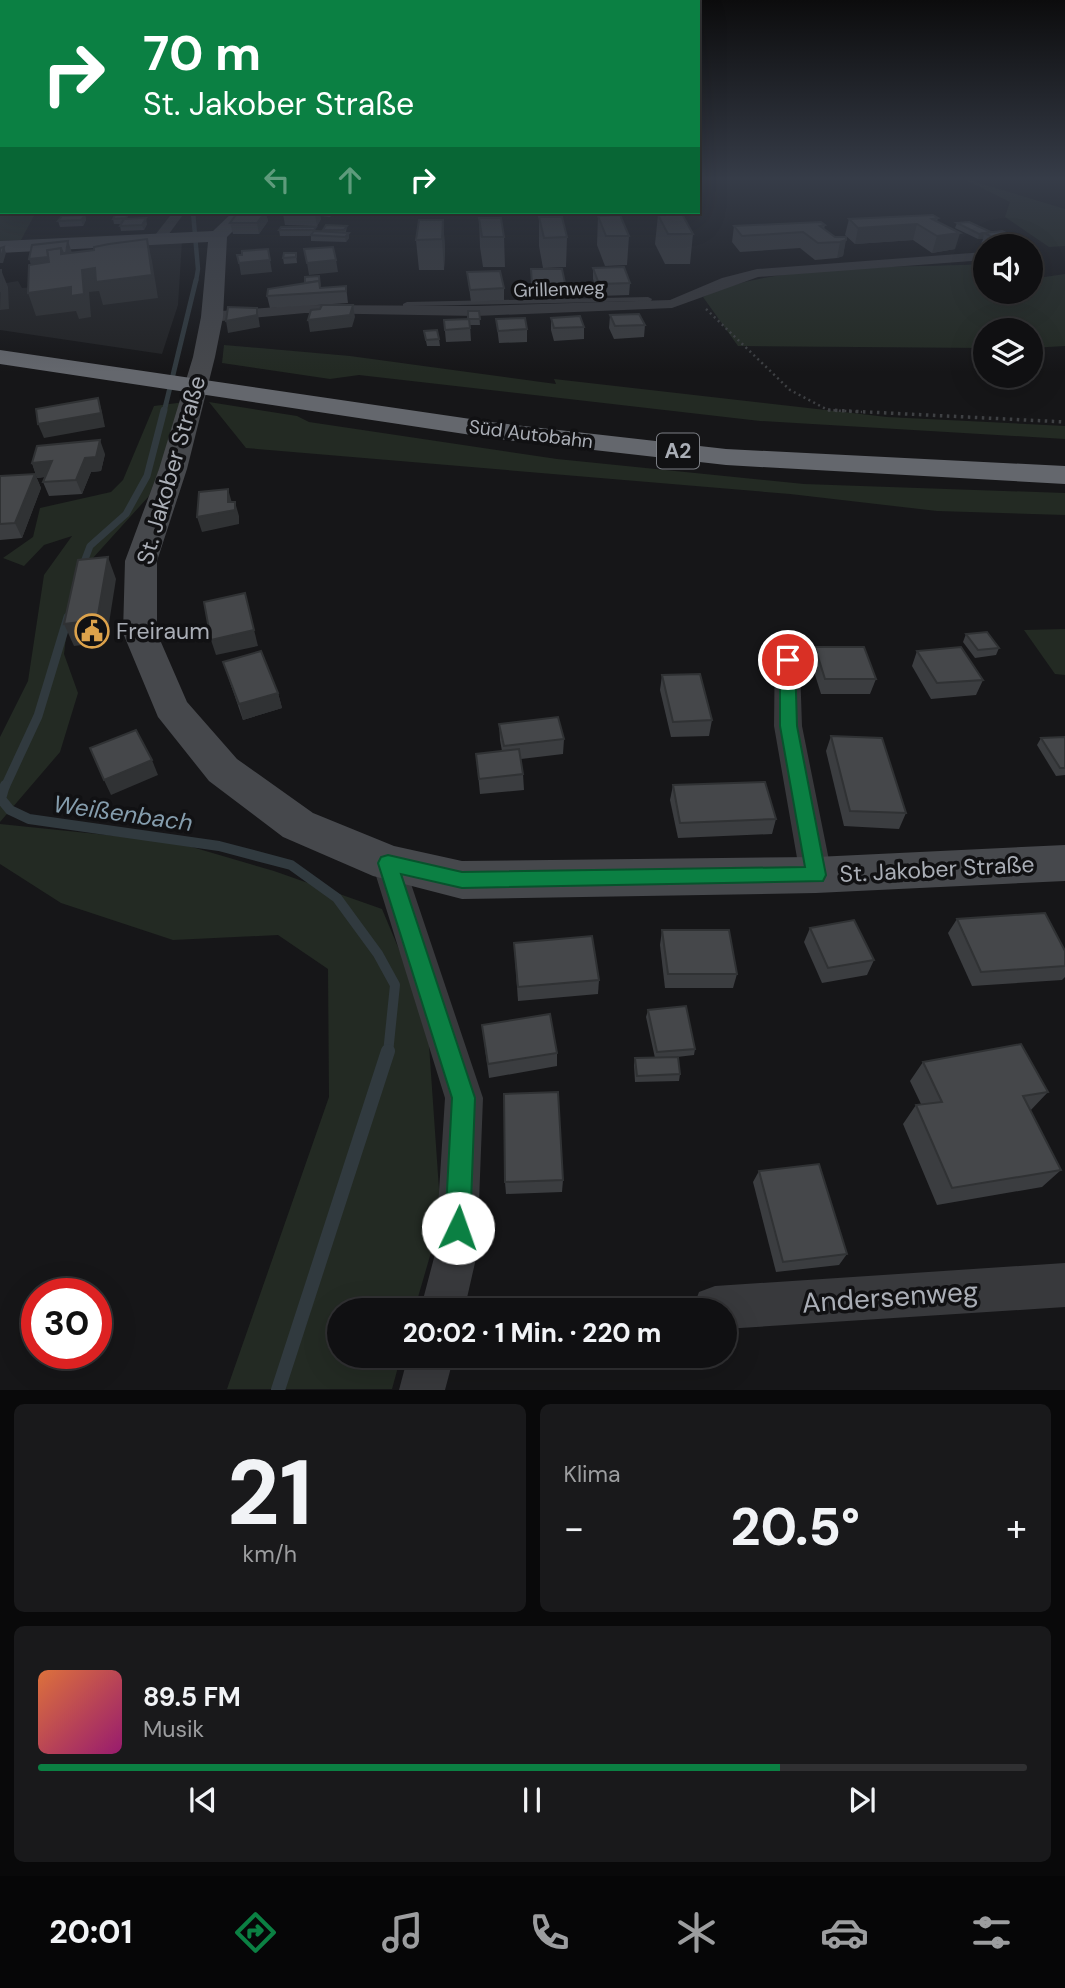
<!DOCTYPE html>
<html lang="de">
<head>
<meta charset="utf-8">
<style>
  body { margin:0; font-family:"DM Sans",sans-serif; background:#19191b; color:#f1f3f6; height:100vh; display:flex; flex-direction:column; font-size:26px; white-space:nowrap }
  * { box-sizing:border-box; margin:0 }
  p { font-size:23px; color:#9c9d9f }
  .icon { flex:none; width:38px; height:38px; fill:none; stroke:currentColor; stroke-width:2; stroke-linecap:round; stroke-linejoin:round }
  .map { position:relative; height:1390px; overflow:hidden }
  .sheet { display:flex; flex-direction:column; gap:14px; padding:14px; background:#09090a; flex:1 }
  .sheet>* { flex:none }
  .hud { position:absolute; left:0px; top:0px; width:700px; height:214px; box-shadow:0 7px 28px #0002,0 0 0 2px #303032; background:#0b8043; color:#fff; overflow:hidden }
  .fabs { position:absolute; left:973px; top:234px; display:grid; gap:14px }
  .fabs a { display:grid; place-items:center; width:70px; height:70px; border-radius:50%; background:#101012; box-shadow:0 7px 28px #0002,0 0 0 2px #303032; font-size:35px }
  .speed { position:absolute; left:21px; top:1278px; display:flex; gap:14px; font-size:35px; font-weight:700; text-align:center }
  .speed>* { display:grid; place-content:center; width:91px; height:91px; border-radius:50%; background:#101012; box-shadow:0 7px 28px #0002,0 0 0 2px #303032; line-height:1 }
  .speed .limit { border:10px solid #d22; background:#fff; color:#111 }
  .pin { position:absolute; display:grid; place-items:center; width:60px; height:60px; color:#fff; margin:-30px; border:4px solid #fff; border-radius:50%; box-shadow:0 2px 7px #0007 }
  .me { position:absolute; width:77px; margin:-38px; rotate:3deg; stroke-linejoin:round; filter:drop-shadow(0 0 5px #0008) }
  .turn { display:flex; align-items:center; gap:24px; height:147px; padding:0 28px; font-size:32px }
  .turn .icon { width:91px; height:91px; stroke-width:2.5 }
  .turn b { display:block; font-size:49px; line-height:60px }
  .lanes { display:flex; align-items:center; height:66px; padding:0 28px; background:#0003; justify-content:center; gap:35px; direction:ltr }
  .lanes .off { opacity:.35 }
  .big { font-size:52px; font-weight:800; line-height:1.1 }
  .sheet .card { flex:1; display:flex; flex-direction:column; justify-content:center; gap:10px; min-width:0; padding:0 24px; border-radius:10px; background:#19191b }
  .sheet .dial { align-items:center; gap:0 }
  .dial b { font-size:91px; line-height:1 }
  .song { display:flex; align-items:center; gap:21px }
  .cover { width:84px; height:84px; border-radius:10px; background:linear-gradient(135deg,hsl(20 70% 55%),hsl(320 70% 35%)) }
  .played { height:7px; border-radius:4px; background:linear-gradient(90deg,#0b8043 75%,#303032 75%) }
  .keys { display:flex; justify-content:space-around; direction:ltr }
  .heat { display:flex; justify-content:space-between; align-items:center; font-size:38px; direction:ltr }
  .sheet .tiles { flex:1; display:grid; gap:14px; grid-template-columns:1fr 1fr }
  .card:last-child { grid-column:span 2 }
  .trip { position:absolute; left:327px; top:1298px; width:410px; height:70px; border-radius:35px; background:#101012; box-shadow:0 7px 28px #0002,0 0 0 2px #303032; font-weight:800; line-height:70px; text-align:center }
  .tabs { display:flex; height:112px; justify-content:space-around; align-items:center; background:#060607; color:#9c9d9f }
  .tabs .icon { width:49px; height:49px }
  .tabs .selected { color:#0b8043 }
  .tabs b { font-size:32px; color:#f1f3f6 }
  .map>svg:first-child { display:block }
  .built { fill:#222325 }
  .green { fill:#232a23 }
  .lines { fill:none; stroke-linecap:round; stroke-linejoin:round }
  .stream-far5 { stroke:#313a3f; stroke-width:4.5 }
  .stream-far4 { stroke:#313a3f; stroke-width:5 }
  .stream-far3 { stroke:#313a3f; stroke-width:7 }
  .stream-far2 { stroke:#313a3f; stroke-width:9 }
  .stream-far1 { stroke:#313a3f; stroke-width:10 }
  .stream { stroke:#313a3f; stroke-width:14 }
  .path-far1 { stroke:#3e4043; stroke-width:2.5; stroke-dasharray:2 3.5; stroke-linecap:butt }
  .path { stroke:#3e4043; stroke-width:3.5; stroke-dasharray:2.5 4.5; stroke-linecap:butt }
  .service { fill:#38393c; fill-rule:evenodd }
  .minor { fill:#38393c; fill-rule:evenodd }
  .secondary { fill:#46484c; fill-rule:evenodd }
  .motorway { fill:#64676d; fill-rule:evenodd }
  .wall { fill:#3b3d40 }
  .shaded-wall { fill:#303234 }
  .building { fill:#45474a; stroke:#303234; stroke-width:2 }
  .route { fill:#0b8043; stroke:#07532c; stroke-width:2 }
  .labels { text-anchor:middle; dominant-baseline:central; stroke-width:7; stroke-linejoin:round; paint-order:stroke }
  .far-street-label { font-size:19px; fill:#aaaeb6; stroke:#111113 }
  .shield { fill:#111113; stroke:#7c7f85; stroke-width:2 }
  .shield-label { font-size:21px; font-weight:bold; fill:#aaaeb6 }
  .street-label { font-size:23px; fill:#aaaeb6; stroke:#111113 }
  .poi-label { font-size:23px; fill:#aaaeb6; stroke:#111113; text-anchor:start }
  .water-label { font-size:24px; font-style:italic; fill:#859dad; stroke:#111113 }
  .near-street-label { font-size:28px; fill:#aaaeb6; stroke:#111113 }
</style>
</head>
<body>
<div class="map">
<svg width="1065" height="1390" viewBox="0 0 1065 1390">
  <rect width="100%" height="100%" fill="#161618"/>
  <polygon class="built" points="182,241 178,305 162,354 0,330 0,284 18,281 22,288 56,285 101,272 97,246"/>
  <g class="green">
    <polygon points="962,178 1065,209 1065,246 1049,247 1005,217 1010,202"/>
    <polygon points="36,212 21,240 0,241 0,214"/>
    <path d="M985,264V292H1031V279L1065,274V346L1031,348V331H985V348L738,346L703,297C767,263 910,268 985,264Z"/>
    <polygon points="224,345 350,356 556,384 554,379 887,417 1065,426 1065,439 760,421 359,375 330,379 222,363"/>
    <polygon points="185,402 149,496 73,580 64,654 78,693 60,752 0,822 0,737 28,681 44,575 72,536 44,545 24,566 3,558 33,537 40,508 111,492 123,480 154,406"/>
    <polygon points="209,402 297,416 309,422 557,459 804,484 1065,493 1065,515 937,511 790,494 246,448"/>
    <polygon points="1065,629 1065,675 1055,674 1024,630"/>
    <polygon points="0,824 175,842 274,871 382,909 427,1016 441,1218 414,1311 340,1311 340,1356 401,1356 392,1389 227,1389 329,1097 328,969 278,935 173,940 61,903 0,864"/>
  </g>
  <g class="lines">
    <polyline class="stream-far5" points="193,212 198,269 196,281"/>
    <polyline class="stream-far4" points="164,412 196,280"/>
    <polyline class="stream-far3" points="81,570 90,546 126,514 147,476 164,410"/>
    <polyline class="stream-far2" points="5,787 38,716 68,617"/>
    <polyline class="stream-far1" points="5,785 1,799 10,810 29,819 219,846 291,865 337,898 378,954 395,985 388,1053"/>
    <polyline class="stream" points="278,1390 388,1051"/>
    <polyline class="path-far1" points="706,309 790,390 828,410 862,412"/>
    <polyline class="path" points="828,410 1065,422"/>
    <polygon class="service" points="648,297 652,299 651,301 411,306 410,312 403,310 403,304 407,302"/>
    <g class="minor">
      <polygon points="173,212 185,212 163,242 153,242 152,239"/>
      <polygon points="985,252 985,260 758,277 672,308 476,316 305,313 221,321 213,316 221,311 305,305 476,306 670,300 722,278 757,269"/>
      <polygon points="787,630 796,632 799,638 802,726 832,875 827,884 816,888 805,884 800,875 774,726 775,638 778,632"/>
      <polygon points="388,850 399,854 404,863 483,1098 477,1254 464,1311 420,1311 435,1254 445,1098 372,863 377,854"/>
      <polygon points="1065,1263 1065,1307 724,1329 724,1311 694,1311 693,1308 699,1292 715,1286"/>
      <polygon points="408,1356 454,1356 445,1390 399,1390"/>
    </g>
    <polygon class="secondary" points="233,212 252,212 227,237 223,317 215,357 187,469 157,561 157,633 187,702 237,759 313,813 394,846 462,861 816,857 1065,845 1065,881 816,893 462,899 373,876 283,837 209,781 158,717 123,633 125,561 159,469 193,357 201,317 208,242 0,253 0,241 213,231"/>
    <polygon class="motorway" points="0,350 498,423 726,449 1065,466 1065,484 726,465 498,439 0,364"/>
  </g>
  <g class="wall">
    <polygon points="238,212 274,212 272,214 266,214 268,221 259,234 233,234 230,223"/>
    <polygon points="281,212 335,212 330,217 320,216 321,219 317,226 285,225 283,214 281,214"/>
    <polygon points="406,212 422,212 422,213 407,214"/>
    <polygon points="85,215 86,220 83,226 60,227 58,221"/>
    <polygon points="658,215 693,234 690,264 665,264 655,244"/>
    <polygon points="598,216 629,236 627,265 605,266 597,245"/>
    <polygon points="539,217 567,237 566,267 543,268 539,246"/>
    <polygon points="130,218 130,219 147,224 144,230 121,231 120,226 121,224 114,224 113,219"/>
    <polygon points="479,218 504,237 505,267 483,267 480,247"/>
    <polygon points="938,218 937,221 955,249 932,253 913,240 855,244 845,235 849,219"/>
    <polygon points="443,220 445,249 444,270 419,270 416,240"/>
    <polygon points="957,223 991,232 1018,239 1016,247 986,247 981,244 983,239 978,239 955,228"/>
    <polygon points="825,225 824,229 835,237 846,237 843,256 837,258 815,260 800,248 740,252 732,242 734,226"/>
    <polygon points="347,226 346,232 349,238 346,242 311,241 311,236 280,236 279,230 281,227 323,231 323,230"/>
    <polygon points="296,253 297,263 284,264 283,258"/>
    <polygon points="593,268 630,283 629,295 598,296 593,279"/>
    <polygon points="531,269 565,283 564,295 532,295"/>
    <polygon points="467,272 504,288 504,300 471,302"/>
    <polygon points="346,286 348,303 270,308 267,296 321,288"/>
    <polygon points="479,311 480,325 470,325 471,341 446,342 444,320 468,319"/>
    <polygon points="610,315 645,325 644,337 614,339 609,328"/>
    <polygon points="551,318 584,327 584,339 554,341 551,330"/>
    <polygon points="496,319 527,329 527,342 499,343"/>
    <polygon points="424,331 439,339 440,346 427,346"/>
    <polygon points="105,454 101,471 91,472 82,494 49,496 43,482 45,477 37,478 32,463"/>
    <polygon points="35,474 41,488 22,538 0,540 0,476"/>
    <polygon points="966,634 999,648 996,655 975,658 963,642"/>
    <polygon points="815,647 876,679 870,694 821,694 811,662"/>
    <polygon points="917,651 983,680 976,695 931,699 912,666"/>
    <polygon points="223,662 278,693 282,708 243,720"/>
    <polygon points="662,675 712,720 709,736 671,737 660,690"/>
    <polygon points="499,724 564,739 563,754 521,759 523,774 524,790 480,794 476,754 502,751 500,740"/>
    <polygon points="831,736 906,813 899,829 844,826 826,751"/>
    <polygon points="1065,737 1065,775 1056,776 1037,745 1041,738"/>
    <polygon points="673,785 776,819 772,834 678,838 670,800"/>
    <polygon points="957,919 1065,951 1065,977 1062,980 972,986 948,933"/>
    <polygon points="810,928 874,960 867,975 822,983 804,942"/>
    <polygon points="662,930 737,974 733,988 665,988 660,945"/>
    <polygon points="514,943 599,980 598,994 518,1001"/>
    <polygon points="648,1010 695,1049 694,1055 677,1057 680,1074 679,1081 635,1082 634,1065 635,1058 655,1058 646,1017"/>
    <polygon points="482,1025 557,1053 557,1066 489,1078"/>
    <polygon points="923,1062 1048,1092 1030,1111 1061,1170 1042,1187 937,1205 903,1124 916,1105 921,1104 910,1081"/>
    <polygon points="759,1171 847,1254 839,1265 776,1272 753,1182"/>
    <polygon points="563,1180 562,1192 506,1194 505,1182"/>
  </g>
  <g class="shaded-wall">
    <polygon points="265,212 266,212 268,221 259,234 257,223"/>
    <polygon points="317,212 320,212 321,219 317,226 315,215"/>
    <polygon points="85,215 86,220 83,226 81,220"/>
    <polygon points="146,218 147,224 144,230 142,225"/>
    <polygon points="443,220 445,249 444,270 442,239"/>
    <polygon points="917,224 913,240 855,244 858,228"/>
    <polygon points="349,233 349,238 346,242 345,237"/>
    <polygon points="960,233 955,249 932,253 937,236"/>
    <polygon points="984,233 983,239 978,239 979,234"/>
    <polygon points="147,239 152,261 158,298 103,305 99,291 89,292 91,317 79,319 76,311 36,316 28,293 82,270"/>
    <polygon points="1018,239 1016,247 999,247 1001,241"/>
    <polygon points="846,240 843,256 837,258 840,242"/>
    <polygon points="68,241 72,253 33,271 29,259 61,254 61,248"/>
    <polygon points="4,247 6,253 3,263 0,263 0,257"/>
    <polygon points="270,260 272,272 241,275 239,263"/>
    <polygon points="336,260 338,272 309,275 307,263"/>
    <polygon points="1,270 8,287 9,309 0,310"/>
    <polygon points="353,305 355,317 352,327 310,332 308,320"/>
    <polygon points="257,308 260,327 228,333 226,321"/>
    <polygon points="98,398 102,412 105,427 44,438 38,424"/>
    <polygon points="100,440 105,454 101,471 91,472 82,494 76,480 85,458"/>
    <polygon points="52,461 58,475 37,478 32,463"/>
    <polygon points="35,474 41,488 22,538 15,523"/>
    <polygon points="228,489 232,503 235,502 239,516 239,524 202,532 197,517 228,502"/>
    <polygon points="108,557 116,579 106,642 74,646 64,624"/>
    <polygon points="245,593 258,646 216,655 211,640"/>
    <polygon points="278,693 282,708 243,720 239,704"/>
    <polygon points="152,760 158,775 111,795 104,780"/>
  </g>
  <g class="building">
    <polygon points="238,212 265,212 257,223 230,223"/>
    <polygon points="285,212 317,212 315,215 283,214"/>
    <polygon points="116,213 129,213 126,218 113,219"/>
    <polygon points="682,214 693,234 668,234 658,215"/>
    <polygon points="85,215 81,220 58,221 62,216"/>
    <polygon points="620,215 629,236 606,236 598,216"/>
    <polygon points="933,215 938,218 932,219 960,233 937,236 917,224 858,228 849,219"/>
    <polygon points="539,217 562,217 567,237 544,238"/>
    <polygon points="146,218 142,225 120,226 124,219"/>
    <polygon points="479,218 501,218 504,237 482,237"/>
    <polygon points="419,220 443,220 442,239 416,240"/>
    <polygon points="821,222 825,225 820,226 835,237 846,237 846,240 840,242 818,243 803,232 742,236 734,226"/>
    <polygon points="969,222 991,232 979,234 957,223"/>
    <polygon points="326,225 347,226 344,230 323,230"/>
    <polygon points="281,227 316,227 314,230 279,230"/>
    <polygon points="314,231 349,233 345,237 311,235"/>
    <polygon points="1002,231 1018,239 1001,241 984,233"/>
    <polygon points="147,239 152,275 96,282 95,268 82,270 84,294 71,296 71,287 28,293 29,265 49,262 47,250 61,248 61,254 94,250 94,247 109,244"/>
    <polygon points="68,241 66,253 63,253 61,248 47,250 48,257 29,259 32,245"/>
    <polygon points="4,247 1,257 0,257 0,248"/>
    <polygon points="333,247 336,260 307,263 304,249"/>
    <polygon points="268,249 270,260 239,263 237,255 242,255 242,251"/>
    <polygon points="284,253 296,253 296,257 283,258"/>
    <polygon points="624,267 630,283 599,284 593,268"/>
    <polygon points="531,269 562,269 565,283 532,284"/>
    <polygon points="0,270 1,270 2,291 0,291"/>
    <polygon points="500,271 504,288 470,290 467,272"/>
    <polygon points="319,276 320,286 319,281 305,283 305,277"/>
    <polygon points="319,281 320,288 346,286 346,291 267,296 268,289"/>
    <polygon points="322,305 353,305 350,315 308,320 311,310 320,309"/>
    <polygon points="228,307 257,308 257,315 226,321"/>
    <polygon points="468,311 479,311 480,319 468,319"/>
    <polygon points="639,314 645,325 615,326 610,315"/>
    <polygon points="580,316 584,327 554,328 551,318"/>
    <polygon points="525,318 527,329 498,331 496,319"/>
    <polygon points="469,319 470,328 445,330 444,320"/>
    <polygon points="437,330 439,339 426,340 424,331"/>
    <polygon points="98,398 101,413 38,424 36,409"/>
    <polygon points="100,440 96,457 85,458 76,480 43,482 52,461 32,463 37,446"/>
    <polygon points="35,474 15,523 0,524 0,476"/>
    <polygon points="228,489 228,502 235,502 235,510 197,517 199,492"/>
    <polygon points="108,557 97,620 64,624 78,560"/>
    <polygon points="245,593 254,630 211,640 204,602"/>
    <polygon points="987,632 999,648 978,650 966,634"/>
    <polygon points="815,647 864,647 876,679 825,679"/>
    <polygon points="961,647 983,680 937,683 917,651"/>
    <polygon points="261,651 278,693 239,704 223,662"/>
    <polygon points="700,674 712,720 673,722 662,675"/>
    <polygon points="558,717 564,739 504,746 499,724"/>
    <polygon points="136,730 152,760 104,780 90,748"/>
    <polygon points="831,736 882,738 906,813 850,811"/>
    <polygon points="1065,737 1065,768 1060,768 1041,738"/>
    <polygon points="519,749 523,774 479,779 476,754"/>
    <polygon points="765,782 776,819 680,823 673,785"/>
    <polygon points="1045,913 1065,951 1065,966 981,972 957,919"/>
    <polygon points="854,920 874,960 828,968 810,928"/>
    <polygon points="662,930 729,930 737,974 668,974"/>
    <polygon points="592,936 599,980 518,987 514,943"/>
    <polygon points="686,1006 695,1049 657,1052 648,1010"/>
    <polygon points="550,1014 557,1053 488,1064 482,1025"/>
    <polygon points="1021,1044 1048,1092 1023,1096 1061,1170 952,1188 916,1105 942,1102 923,1062"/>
    <polygon points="678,1057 680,1074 637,1076 635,1058"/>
    <polygon points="558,1092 563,1180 505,1182 504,1094"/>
    <polygon points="819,1164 847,1254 783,1262 759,1171"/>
  </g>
  <linearGradient id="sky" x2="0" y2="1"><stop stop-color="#0c0c0d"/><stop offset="0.48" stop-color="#363c48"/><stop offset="1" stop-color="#363c48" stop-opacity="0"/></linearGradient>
  <rect width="1065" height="372" fill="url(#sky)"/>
  <polygon class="route" points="788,655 795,660 797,726 826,875 823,881 462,888 401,874 475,1098 470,1228 467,1237 458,1240 449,1237 445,1228 452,1098 378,863 381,857 388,855 462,872 805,867 780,726 780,660"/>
  <defs>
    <symbol id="civic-ring" viewBox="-11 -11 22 22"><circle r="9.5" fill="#111113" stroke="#dca24b" stroke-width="1.5"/><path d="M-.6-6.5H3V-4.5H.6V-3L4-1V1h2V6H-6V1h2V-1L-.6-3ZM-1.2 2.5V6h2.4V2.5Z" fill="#dca24b"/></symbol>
  </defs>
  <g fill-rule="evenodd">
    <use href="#civic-ring" x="73" y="612" width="38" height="38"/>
  </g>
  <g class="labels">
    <g class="far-street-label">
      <text transform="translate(559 289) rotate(-2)">Grillenweg</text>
      <text transform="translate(531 434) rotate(7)">Süd Autobahn</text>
    </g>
    <rect class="shield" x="657" y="433.5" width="42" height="35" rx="5"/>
    <g class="shield-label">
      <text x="678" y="451">A2</text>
    </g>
    <g class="street-label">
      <text transform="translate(171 470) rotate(-74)">St. Jakober Straße</text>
      <text transform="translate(937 869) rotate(-3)">St. Jakober Straße</text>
    </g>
    <g class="poi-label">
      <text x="116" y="631">Freiraum</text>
    </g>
    <g class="water-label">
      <text transform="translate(123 813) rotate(8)">Weißenbach</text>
    </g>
    <g class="near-street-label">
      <text transform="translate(890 1297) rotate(-4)">Andersenweg</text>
    </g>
  </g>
</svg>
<div class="fabs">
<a><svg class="icon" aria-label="sound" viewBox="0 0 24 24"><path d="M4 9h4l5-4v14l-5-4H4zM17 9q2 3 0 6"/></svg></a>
<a><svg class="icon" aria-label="layers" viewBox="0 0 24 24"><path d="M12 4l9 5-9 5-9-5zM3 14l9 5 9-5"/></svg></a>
</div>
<div class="speed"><div class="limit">30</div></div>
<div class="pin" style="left:788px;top:660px;background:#d93025"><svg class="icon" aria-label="arrive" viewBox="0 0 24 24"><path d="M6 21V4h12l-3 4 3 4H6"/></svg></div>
<svg class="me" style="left:458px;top:1228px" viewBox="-20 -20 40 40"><circle r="19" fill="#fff"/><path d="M0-13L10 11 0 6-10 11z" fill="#0b8043"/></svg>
<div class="trip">20:02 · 1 Min. · 220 m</div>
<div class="hud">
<div class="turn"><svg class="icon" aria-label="right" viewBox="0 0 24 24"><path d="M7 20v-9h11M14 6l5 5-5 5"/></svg><div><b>70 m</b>St. Jakober Straße</div></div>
<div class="lanes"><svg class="icon off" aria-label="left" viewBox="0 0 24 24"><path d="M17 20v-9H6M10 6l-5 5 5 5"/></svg><svg class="icon off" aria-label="ahead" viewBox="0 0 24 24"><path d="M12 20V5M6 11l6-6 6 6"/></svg><svg class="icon" aria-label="right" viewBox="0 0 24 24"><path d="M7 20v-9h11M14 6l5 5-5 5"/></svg></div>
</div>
</div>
<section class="sheet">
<div class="tiles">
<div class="card dial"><b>21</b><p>km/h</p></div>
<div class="card"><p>Klima</p>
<div class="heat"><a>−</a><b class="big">20.5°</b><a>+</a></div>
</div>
<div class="card">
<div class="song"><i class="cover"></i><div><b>89.5 FM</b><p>Musik</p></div></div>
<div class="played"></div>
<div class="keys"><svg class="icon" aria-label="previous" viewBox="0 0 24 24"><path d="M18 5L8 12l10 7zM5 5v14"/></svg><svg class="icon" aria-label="pause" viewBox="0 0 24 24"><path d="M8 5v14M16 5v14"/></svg><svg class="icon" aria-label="next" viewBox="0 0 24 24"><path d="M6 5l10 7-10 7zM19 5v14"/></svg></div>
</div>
</div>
</section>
<nav class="tabs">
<b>20:01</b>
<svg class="icon selected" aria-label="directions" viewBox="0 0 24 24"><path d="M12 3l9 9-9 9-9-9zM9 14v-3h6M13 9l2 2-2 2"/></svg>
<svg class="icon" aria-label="music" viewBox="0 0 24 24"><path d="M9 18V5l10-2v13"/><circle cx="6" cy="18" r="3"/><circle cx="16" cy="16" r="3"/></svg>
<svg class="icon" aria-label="phone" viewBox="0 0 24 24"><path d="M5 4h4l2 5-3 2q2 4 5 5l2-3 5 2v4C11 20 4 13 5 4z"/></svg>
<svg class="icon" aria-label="climate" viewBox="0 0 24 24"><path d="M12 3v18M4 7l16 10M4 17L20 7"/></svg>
<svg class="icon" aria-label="car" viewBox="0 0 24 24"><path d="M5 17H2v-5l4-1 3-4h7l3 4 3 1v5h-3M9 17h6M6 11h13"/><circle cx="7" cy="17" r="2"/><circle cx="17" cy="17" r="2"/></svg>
<svg class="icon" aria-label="filters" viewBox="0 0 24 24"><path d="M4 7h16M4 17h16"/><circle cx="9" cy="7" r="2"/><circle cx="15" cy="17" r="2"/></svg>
</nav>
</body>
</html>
